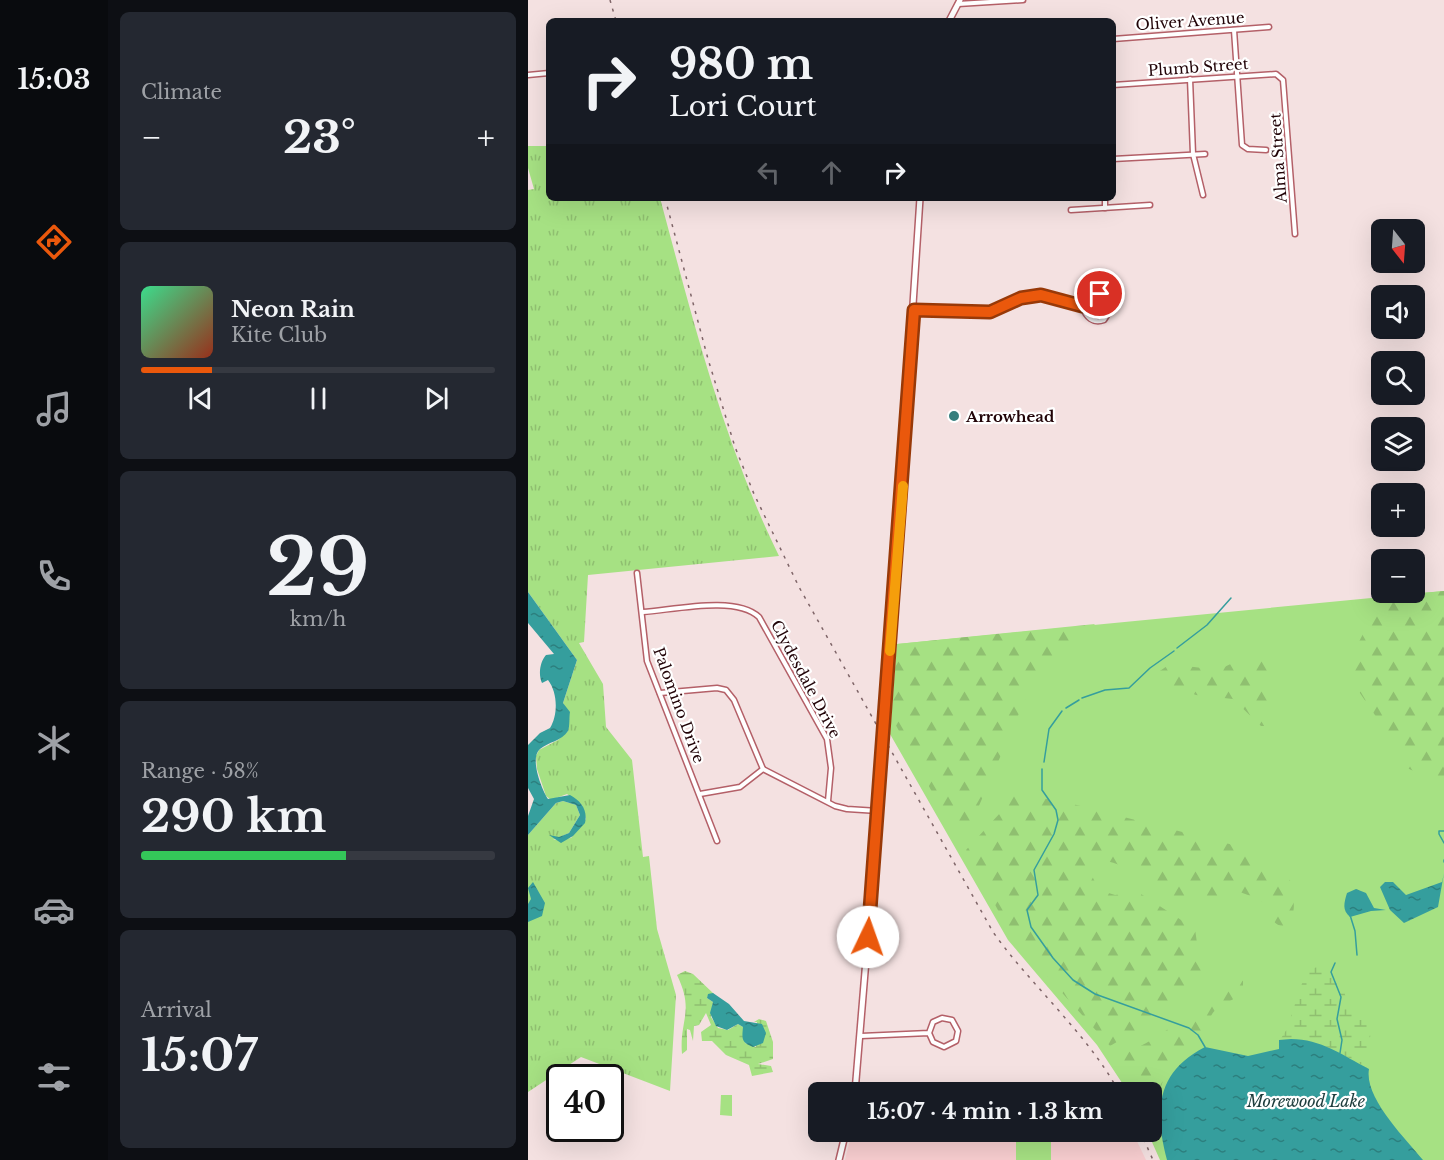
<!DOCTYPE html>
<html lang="en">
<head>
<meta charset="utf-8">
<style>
  body { margin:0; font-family:"Libre Baskerville",serif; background:#242831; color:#f1f3f6; height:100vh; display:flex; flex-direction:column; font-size:22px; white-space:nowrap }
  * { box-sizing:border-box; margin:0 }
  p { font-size:20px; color:#9ea1a6 }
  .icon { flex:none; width:33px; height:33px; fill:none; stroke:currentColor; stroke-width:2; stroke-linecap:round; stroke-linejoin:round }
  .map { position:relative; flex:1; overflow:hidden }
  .sheet { display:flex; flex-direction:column; gap:12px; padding:12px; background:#0d0f14; width:420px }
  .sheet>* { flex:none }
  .guide { position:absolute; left:18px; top:18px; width:570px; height:183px; border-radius:9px; box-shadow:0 6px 24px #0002; background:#171b24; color:#f1f3f6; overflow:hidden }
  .needle { width:39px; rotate:163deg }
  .controls { position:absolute; left:843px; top:219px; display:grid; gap:12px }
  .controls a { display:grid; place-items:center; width:54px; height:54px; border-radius:9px; background:#171b24; box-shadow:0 6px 24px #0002; font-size:30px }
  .speed { position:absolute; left:18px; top:1064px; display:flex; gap:12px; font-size:30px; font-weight:700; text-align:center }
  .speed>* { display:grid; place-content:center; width:78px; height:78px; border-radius:50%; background:#171b24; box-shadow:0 6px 24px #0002; line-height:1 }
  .speed .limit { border:3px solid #111; border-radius:9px; background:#fff; color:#111 }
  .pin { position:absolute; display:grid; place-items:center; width:51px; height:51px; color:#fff; margin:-26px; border:3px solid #fff; border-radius:50%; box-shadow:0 2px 6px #0007 }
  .me { position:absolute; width:66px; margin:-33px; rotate:3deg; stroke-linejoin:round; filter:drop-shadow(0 0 4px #0008) }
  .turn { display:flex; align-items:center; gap:21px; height:126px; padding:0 24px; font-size:27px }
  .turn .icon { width:78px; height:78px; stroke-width:2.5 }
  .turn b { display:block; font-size:42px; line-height:51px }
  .lanes { display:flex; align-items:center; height:57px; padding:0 24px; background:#0003; justify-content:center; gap:30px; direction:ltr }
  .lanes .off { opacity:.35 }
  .big { font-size:45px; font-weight:800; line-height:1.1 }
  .sheet .tile { flex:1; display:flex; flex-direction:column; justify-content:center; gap:9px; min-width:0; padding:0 21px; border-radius:9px; background:#242831 }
  .sheet .dial { align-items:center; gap:0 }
  .dial b { font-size:78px; line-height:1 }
  .song { display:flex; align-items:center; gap:18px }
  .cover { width:72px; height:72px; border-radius:9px; background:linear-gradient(135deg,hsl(150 70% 55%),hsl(10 70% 35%)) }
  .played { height:6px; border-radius:3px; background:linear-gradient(90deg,#ea580c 20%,#363941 20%) }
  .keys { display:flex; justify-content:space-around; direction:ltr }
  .heat { display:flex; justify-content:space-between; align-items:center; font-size:33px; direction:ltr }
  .charge { height:9px; border-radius:4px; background:linear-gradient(90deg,#34c759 58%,#363941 0) }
  .trip { position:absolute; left:280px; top:1082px; width:354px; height:60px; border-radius:9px; background:#171b24; box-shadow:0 6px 24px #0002; font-weight:800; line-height:60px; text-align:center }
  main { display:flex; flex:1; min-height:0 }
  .tabs { display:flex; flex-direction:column; width:108px; justify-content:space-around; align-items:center; background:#090b0e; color:#9ea1a6 }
  .tabs .icon { width:42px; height:42px }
  .tabs .on { color:#ea580c }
  .tabs b { font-size:27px; color:#f1f3f6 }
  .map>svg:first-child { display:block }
  .built { fill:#f8ced0 }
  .grass { fill:#a6e183 }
  .forest { fill:url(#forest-firs) }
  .wetland { fill:url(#wetland-marsh) }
  .park { fill:url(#park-tufts) }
  .water { fill:url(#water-ripples) }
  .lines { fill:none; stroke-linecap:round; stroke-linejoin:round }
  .stream { stroke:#359e9d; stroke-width:1.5 }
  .street-casing { stroke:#b46068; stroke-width:7 }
  .secondary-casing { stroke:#b46068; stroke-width:8 }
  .street { stroke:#fff; stroke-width:4 }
  .secondary { stroke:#fff; stroke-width:5 }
  .rail { stroke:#7f6568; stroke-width:1.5; stroke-dasharray:3 6; stroke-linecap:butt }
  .secondary-bridge-casing { stroke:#b46068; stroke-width:8; stroke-linecap:butt }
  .secondary-bridge { stroke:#fff; stroke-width:5 }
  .route-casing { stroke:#983908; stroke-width:15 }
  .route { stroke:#ea580c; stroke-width:10 }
  .slow { stroke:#f59e0b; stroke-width:10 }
  .poi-dot { fill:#357e7d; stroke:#fff; stroke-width:2 }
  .labels { text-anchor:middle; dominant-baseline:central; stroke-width:4.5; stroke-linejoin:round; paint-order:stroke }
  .street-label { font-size:15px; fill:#210307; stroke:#fff }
  .poi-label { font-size:15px; font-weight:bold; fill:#210307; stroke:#fff; text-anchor:start }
  .water-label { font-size:16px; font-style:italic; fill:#1d3c3c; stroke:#fff }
</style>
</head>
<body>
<main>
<nav class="tabs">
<b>15:03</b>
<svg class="icon on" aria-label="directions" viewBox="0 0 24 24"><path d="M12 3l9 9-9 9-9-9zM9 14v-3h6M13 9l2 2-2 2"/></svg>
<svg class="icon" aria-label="music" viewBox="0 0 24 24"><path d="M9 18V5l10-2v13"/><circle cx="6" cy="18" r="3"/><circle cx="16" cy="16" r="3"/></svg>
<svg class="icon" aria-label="phone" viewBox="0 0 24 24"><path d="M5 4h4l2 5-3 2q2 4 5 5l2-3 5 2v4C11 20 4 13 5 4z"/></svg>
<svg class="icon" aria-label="climate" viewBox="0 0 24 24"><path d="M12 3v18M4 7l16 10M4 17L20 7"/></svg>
<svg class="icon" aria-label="car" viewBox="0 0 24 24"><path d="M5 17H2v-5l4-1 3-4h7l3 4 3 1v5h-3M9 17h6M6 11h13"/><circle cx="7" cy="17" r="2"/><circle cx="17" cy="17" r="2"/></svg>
<svg class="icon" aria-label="filters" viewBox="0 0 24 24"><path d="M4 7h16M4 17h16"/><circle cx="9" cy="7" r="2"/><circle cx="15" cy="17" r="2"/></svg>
</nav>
<section class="sheet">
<div class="tile"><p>Climate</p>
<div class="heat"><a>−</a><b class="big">23°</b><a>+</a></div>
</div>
<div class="tile">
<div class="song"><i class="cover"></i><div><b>Neon Rain</b><p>Kite Club</p></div></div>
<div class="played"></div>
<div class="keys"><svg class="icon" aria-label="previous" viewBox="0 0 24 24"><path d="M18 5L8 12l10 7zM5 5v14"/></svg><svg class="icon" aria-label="pause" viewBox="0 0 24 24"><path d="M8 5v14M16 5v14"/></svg><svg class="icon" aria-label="next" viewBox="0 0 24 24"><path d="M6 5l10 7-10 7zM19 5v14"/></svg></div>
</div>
<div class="tile dial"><b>29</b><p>km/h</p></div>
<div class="tile"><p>Range · 58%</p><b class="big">290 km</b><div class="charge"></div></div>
<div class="tile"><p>Arrival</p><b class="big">15:07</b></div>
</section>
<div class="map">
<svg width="916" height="1160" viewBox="0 0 916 1160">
  <defs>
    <pattern id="forest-firs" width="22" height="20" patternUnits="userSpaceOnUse" patternTransform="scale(1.5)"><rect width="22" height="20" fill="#a6e183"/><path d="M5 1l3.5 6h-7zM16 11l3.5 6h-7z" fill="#8fbf70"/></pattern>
    <pattern id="wetland-marsh" width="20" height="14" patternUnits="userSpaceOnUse" patternTransform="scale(1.5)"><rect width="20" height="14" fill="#a6e183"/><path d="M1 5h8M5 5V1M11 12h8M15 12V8" fill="none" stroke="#8fbf70"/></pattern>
    <pattern id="park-tufts" width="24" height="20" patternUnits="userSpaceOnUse" patternTransform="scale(1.5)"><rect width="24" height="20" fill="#a6e183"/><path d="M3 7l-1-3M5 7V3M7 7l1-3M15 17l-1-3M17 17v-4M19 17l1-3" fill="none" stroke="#8fbf70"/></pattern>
    <pattern id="water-ripples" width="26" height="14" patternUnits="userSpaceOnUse" patternTransform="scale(1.5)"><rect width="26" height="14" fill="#359e9d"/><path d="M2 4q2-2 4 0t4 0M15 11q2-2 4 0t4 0" fill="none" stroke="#2c7f7e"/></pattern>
  </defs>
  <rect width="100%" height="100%" fill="#f4e1e1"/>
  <polygon class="built" points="324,1131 604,1131 618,1160 317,1160"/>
  <g class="grass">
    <polygon points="916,591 916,1160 632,1160 619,1131 624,1131 624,1092 600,1092 569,1045 480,940 362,734 369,644"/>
    <polygon points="193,1095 204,1095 204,1116 192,1115"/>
    <rect x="488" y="1131" width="35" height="29"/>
  </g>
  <g class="forest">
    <polygon points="916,591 916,785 879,768 864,740 823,680 821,661 836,632 845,597"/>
    <polygon points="567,624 500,693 450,808 439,826 423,827 364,718 369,644"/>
    <polygon points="731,655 738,656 745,667 736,726 733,726 705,699 668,695 627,679 626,675 642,664 690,670 711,660"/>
    <path d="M480,793L533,801L717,848L736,864L762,880C764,898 771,908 759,926C741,927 747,915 738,905C732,899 720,895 712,892L690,901L638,897C625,887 572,839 563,874L571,890L587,895L610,892L667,929L669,943L684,966L682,972L636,1014L582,1046L500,955L472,914L438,850L473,812Z"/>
    <path d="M707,975L715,981V992C691,1012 680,1002 679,1041C638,1057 631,1080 628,1121L624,1114V1092H611L590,1056C634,1040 665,1010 698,979Z"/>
  </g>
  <g class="wetland">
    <path d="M792,964L808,971L819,1000L844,1028L838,1056L841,1069C812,1053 786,1035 752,1040L764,1021L763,1015L777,975Z"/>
    <path d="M157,971L165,974L186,994H181L179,998L185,1002L183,1017L190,1028L200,1030L210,1024L215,1027L217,1043L228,1047L229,1022H226L231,1019L238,1021L245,1042V1059L230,1064L243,1066L245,1072L224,1076L221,1065L198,1055L184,1041H174L173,1032L183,1025L178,1013L171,1025L166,1026L165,1041L162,1030L159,1029V1050L154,1054C151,1020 167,1012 149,975Z"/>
  </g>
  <path class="park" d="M0,146H21V198H132C165,320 195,442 251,556L60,575L56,642L51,643L75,684L78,727L104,760L115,857L121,856L129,929L148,995L142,1091L53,1057L0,1092V835L28,803L35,801L48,805L52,815L41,833L25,840L43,838L58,819L54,805L39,794L23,800L18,796L9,769L8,756L11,750L30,740L40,731L41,717L35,703L49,660L0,592V190L6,189L0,168Z"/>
  <g class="water">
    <path d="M0,592L49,660L35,703L42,712C41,717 42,726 40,731C34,741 20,742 12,749C1,758 14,790 20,799L42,795C53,801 60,810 57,823L45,836L33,843L21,835L31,837L41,833L52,815L48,805L35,801L28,803L0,835V816L6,799L0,788V745L12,733L22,728C30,715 30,693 20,680L14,683C10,674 12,662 18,655L26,654L0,623Z"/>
    <polygon points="916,873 910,907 876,923 862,910 852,887 857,882 865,882 878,895 914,882"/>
    <polygon points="5,882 17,903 14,916 0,922 0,904 3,899 0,888"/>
    <path d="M828,889L838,893L846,908L858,910L843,911L822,917C814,910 816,903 819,893Z"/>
    <path d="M185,993L201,1004L216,1021L234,1024L238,1033L235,1043L225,1047C213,1042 214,1039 215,1027L210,1024L199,1030L188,1026L182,1013L185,1002L179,998L180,994Z"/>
    <path d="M763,1039C793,1039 814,1055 841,1069C836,1098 877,1138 895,1160H639C626,1111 628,1072 677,1047L720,1056L751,1049V1040Z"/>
  </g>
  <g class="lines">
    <g class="stream">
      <polyline points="649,648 679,625 703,598"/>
      <polyline points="554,698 577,690 601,688 622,668 646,651"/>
      <polyline points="538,708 551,700"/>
      <polyline points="516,762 521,729 534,711"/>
      <polyline points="514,769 514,790 528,810 530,820 526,834 506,870 510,895 499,910 503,927 525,958 545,980 567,994 661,1028 670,1035 677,1047"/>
      <polyline points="916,831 911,831 911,834 916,843"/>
      <polyline points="916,860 916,862"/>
      <polyline points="822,915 827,931 829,955"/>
      <polyline points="807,963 803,972 813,997 809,1019 814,1040 812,1053"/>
    </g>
    <defs>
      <g id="street">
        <polyline points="430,4 495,0"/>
        <polyline points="706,30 714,145 720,149 738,150"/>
        <polyline points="585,39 741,27"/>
        <polyline points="0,75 21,73"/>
        <polyline points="662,79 665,154 675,195"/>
        <polyline points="585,85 748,74 755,80 767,234"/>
        <polyline points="585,159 677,154"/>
        <polyline points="577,198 577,208"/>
        <polyline points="543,210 622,205"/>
        <path d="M386,310L462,312L493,298L513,295L554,306C561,297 568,291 579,298L583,309L576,320C565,324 558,317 554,306"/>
        <polyline points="109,573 119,661 189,841"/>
        <path d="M115,612C145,610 208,595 231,617L299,739L303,768L300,801"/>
        <polyline points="132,693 189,688 198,690 206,700 235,769"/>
        <polyline points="172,794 212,787 235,769 307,806 319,809 350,811"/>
        <polyline points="333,1036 401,1033 405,1022 414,1018 424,1020 430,1031 428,1041 416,1047 405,1042 401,1033"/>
      </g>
      <g id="secondary">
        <polyline points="421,21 432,0"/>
        <polyline points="357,730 392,198"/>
        <polyline points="327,1092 356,744"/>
        <polyline points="311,1160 318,1131"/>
      </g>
    </defs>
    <use href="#street" class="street-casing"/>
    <use href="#secondary" class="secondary-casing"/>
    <use href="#street" class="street"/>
    <use href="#secondary" class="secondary"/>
    <g class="rail">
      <polyline points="82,0 88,21"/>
      <path d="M137,198L180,359L207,447L226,494L271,587L465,932C504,987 559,1033 591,1092"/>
      <polyline points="612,1131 625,1160"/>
    </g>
    <defs>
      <polyline id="secondary-bridge" points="356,744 357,730"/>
    </defs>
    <use href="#secondary-bridge" class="secondary-bridge-casing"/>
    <use href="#secondary-bridge" class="secondary-bridge"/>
  </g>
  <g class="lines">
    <defs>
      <polyline id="route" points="340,937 386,310 462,312 493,298 513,295 554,306 563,296 572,294"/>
    </defs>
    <use href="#route" class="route-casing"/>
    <use href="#route" class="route"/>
    <polyline class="slow" points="362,651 375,486"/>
  </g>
  <circle class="poi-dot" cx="426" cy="416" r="6"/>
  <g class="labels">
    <g class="street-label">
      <text transform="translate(662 21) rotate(-4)">Oliver Avenue</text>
      <text transform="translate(670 67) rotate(-4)">Plumb Street</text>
      <text transform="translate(750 158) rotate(-94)">Alma Street</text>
      <text transform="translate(278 679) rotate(62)">Clydesdale Drive</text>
      <text transform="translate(151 705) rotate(70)">Palomino Drive</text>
    </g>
    <g class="poi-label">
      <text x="438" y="416">Arrowhead</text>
    </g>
    <g class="water-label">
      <text x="778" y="1101">Morewood Lake</text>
    </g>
  </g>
</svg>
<div class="controls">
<a><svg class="needle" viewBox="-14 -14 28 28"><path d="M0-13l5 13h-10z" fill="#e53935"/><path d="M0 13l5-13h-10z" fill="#9ea1a6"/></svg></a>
<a><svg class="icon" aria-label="sound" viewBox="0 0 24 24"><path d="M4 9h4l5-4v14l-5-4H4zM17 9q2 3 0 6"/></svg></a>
<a><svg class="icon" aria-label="search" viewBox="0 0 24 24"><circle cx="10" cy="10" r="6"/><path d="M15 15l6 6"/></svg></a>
<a><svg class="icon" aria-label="layers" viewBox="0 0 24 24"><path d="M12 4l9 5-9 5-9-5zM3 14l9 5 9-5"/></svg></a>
<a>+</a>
<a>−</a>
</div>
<div class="speed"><div class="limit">40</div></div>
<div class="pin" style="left:572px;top:294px;background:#d93025"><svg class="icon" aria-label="arrive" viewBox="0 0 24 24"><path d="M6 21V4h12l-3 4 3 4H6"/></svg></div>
<svg class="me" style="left:340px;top:937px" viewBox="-20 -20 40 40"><circle r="19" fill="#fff"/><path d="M0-13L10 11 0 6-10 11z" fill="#ea580c"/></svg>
<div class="trip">15:07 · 4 min · 1.3 km</div>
<div class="guide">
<div class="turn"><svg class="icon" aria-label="right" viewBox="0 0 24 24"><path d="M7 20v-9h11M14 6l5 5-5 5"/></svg><div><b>980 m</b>Lori Court</div></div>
<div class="lanes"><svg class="icon off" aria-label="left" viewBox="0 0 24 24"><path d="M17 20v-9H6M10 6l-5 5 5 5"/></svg><svg class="icon off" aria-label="ahead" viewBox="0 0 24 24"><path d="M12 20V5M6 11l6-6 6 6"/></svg><svg class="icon" aria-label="right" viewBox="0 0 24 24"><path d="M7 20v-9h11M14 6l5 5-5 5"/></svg></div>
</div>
</div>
</main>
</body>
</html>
